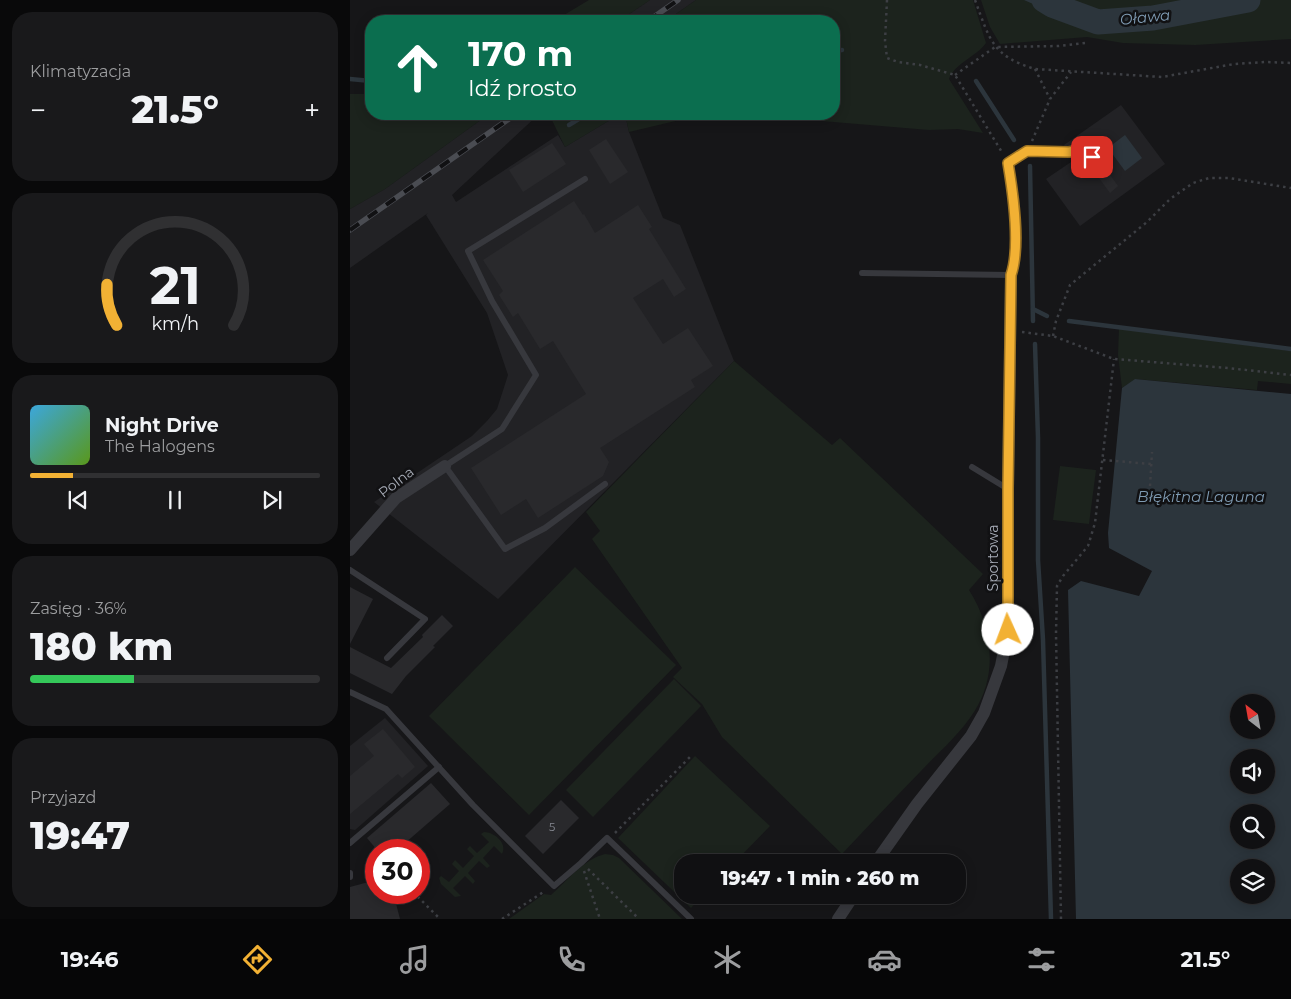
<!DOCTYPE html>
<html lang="pl">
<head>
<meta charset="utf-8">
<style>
  body { margin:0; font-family:Montserrat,sans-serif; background:#19191b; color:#f1f3f6; height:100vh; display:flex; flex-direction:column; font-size:19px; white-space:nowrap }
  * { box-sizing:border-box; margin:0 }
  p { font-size:16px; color:#9c9d9f }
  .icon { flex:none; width:28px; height:28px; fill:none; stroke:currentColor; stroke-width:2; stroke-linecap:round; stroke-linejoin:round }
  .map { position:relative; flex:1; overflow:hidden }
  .details { display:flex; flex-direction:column; gap:12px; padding:12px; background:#09090a; width:350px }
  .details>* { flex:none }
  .banner { position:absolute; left:15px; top:15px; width:475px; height:105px; border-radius:20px; box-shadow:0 2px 12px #0003,0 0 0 1px #303032; background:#0b6e4f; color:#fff; overflow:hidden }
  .needle { width:32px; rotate:329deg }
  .buttons { position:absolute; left:880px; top:694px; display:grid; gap:10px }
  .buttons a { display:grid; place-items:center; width:45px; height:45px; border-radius:50%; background:#101012; box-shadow:0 2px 12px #0003,0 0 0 1px #303032; font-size:25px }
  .speed { position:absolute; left:15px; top:839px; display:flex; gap:10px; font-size:25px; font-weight:700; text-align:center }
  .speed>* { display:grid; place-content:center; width:65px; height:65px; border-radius:50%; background:#101012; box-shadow:0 2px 12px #0003,0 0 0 1px #303032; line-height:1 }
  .speed .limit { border:8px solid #d22; background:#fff; color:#111 }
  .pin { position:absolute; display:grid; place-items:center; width:42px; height:42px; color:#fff; margin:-21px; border-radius:10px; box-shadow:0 2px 8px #0006 }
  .me { position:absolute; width:55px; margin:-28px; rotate:358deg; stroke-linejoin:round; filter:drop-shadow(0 0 4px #0008) }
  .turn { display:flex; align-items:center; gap:18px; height:105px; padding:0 20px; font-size:22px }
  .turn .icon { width:65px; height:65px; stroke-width:2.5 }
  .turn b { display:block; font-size:35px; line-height:42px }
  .big { font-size:38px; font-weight:800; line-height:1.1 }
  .details .widget { flex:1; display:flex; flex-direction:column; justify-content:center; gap:8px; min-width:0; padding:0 18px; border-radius:20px; background:#19191b }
  .details .dial { align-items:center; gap:0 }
  .dial svg { height:130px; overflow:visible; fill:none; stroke:#303032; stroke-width:7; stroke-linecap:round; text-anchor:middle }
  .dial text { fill:#f1f3f6; stroke:none }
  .song { display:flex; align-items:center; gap:15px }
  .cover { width:60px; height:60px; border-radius:8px; background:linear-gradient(135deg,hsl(200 70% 55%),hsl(90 70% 35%)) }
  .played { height:5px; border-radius:2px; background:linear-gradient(90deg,#f2b134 15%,#303032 15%) }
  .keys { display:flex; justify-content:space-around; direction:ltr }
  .heat { display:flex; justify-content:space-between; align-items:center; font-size:28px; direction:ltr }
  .charge { height:8px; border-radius:4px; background:linear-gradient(90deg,#34c759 36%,#303032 0) }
  .trip { position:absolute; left:324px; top:854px; width:292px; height:50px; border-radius:20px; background:#101012; box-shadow:0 2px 12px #0003,0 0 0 1px #303032; font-weight:800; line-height:50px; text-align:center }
  .tab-bar { display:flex; height:80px; justify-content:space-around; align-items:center; background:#060607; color:#9c9d9f }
  .tab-bar .icon { width:35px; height:35px }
  .tab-bar .current { color:#f2b134 }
  .tab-bar b { font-size:22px; color:#f1f3f6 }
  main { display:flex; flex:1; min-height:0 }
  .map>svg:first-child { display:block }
  .built { fill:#222225 }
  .green { fill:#1c231d }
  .water { fill:#2c353c; fill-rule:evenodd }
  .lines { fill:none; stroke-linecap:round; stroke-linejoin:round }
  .stream { stroke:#2c353c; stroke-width:4.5 }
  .river { stroke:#2c353c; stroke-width:25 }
  .building { fill:#29292c }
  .path { stroke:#3d3f44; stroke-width:2.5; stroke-dasharray:2.5 4; stroke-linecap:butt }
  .lane { stroke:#37383d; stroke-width:6 }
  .street { stroke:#37383d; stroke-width:12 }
  .rail-casing { stroke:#4a4c52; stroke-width:5.5 }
  .rail { stroke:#111113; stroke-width:4; stroke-dasharray:11; stroke-linecap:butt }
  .route-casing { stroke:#9d7322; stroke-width:12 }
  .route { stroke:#f2b134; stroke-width:9 }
  .labels { text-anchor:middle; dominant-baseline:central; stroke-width:5; stroke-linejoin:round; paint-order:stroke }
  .number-label { font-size:11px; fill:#888b94 }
  .street-label { font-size:14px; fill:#a8adb8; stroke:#111113 }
  .water-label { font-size:15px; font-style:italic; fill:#7f9bb3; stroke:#111113 }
</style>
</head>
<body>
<main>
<section class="details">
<div class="widget"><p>Klimatyzacja</p>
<div class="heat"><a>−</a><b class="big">21.5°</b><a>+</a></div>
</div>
<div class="widget dial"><svg viewBox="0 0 100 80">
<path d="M14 69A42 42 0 1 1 86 69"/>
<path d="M14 69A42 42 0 0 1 8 44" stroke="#f2b134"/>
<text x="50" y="56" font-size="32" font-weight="700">21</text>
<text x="50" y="72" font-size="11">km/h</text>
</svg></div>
<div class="widget">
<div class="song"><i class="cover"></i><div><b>Night Drive</b><p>The Halogens</p></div></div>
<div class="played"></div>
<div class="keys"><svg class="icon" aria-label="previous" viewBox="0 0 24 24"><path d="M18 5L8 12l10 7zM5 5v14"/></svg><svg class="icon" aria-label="pause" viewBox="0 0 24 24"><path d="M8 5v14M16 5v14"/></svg><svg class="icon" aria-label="next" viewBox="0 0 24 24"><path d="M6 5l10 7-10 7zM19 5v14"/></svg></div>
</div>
<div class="widget"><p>Zasięg · 36%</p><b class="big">180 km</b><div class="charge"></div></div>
<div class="widget"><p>Przyjazd</p><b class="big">19:47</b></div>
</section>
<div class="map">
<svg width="941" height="919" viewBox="0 0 941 919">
  <rect width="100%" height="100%" fill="#161618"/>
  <g class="built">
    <polygon points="300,0 346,0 316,21 269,21"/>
    <polygon points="771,105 815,164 730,226 696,179 724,160 714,145"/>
    <polygon points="139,114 189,114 102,195 106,202 208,135 215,147 270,114 275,114 279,132 313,218 330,225 384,361 148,599 24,502 122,436 137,421 147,409 158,375 137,313 76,215 78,213 0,268 0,209 35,189"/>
    <polygon points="35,718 78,766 5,830 0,829 0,746"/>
  </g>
  <g class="green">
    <polygon points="239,0 300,0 269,21 204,21"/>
    <path d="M346,0H623L636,43C626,57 605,63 599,79L633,133L608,129L579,130L388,114H484V21H316Z"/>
    <polygon points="631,0 941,0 941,39 845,45 773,43 737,37 650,44 640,27"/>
    <polygon points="0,94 21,94 21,114 139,114 35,189 0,209"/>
    <polygon points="199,114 270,114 215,147"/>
    <polygon points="275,114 355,114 279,132"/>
    <polygon points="769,328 941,351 941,384 908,381 907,390 786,379 772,388 768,355"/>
    <path d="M384,361L482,445L490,438L633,574L619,590C642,626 649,674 624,712C610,734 589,752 571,771C544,799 518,826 492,854L372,737L352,704L323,677L332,668L242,539L250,531L236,512Z"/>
    <polygon points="710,466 746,470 739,524 703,520"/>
    <polygon points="225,567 326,665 179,815 79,716"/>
    <polygon points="324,679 351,706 243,817 216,790"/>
    <polygon points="345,756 420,826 385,862 332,862 332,895 353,895 341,908 268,838"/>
    <path d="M134,832C144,832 158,843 152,854L144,846L133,858L140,866L137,868L129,861L118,873L125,881L123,884L115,876L103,888L111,896L105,897L91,884L89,878L91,876L99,882L109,871L102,864L105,860L113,868L124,856L117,849L120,846L127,853L139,842L131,834Z"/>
    <path d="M255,854L263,855L269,858L332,919H159L194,894L201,895C217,881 234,859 255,854Z"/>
  </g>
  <g class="water">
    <polygon points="674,0 705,0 699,11"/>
    <polygon points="775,135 792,158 775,171 758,148"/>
    <path d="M785,379L941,394V919H726L718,590L731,581L789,596L802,571L759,548L758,533L772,388ZM889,702H916V730H889ZM889,758H916V785H889ZM889,812H916V840H889ZM889,868H916V895H889Z"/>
  </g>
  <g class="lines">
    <g class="stream">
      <polyline points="484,51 492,50"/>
      <polyline points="0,79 21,81"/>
      <polyline points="626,81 664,140"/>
      <polyline points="219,125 237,114"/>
      <polyline points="680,166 683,321"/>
      <polyline points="683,309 697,316"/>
      <polyline points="719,321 941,349"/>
      <polyline points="685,344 688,438 688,560 693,640 701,919"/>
    </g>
    <polyline class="river" points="694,0 702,5 748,22 803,18 898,0"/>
  </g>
  <g class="building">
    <polygon points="256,139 278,172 260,184 239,150"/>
    <polygon points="202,143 216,164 173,192 159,170"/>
    <polygon points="747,157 768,186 760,193 738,163 745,161"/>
    <polygon points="224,201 233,215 234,214 245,233 288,205 302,227 299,229 336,289 324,297 313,279 283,298 313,344 338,328 363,366 341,380 345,387 250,448 259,462 253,476 188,518 176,499 151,515 121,468 236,394 203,341 190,349 168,313 163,317 149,295 153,291 133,260"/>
    <polygon points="0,587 23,599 0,644"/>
    <polygon points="92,615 103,626 83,646 85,647 56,676 42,694 0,673 0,647 41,668 73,637 72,635"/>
    <polygon points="33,729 65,767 52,778 48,774 0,814 0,776 24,756 14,744"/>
    <polygon points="81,783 100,804 47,850 27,850 17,838"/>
    <polygon points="211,800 229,818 193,854 175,836"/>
    <polygon points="26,880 26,892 43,892 50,919 0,919 0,887"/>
  </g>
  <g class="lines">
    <g class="path">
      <polyline points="537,0 535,41 537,58 548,62 570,65 605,75 653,154"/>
      <path d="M625,0C640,40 642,56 685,69L812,77L884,64L915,62L941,63"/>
      <polyline points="685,69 700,99"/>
      <polyline points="605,75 645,47 709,46 735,43"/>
      <polyline points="682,141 700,99 721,72"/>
      <polyline points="672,332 703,336 764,359 878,368 941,375"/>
      <polyline points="703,336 706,321 720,285 797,222 820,199 843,183 859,178 879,178 941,188"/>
      <polyline points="753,460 801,464"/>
      <polyline points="800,486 802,452"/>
      <polyline points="265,833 341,756"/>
      <polyline points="238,869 289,919"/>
      <polyline points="234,871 250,919"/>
      <polyline points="69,881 73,877"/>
      <polyline points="63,892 90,919"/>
      <polyline points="152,919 195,891"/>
      <polyline points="711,919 706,634 707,586 713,576 738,546 745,523 764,359"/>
    </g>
    <g class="lane">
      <polyline points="235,179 118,251 142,301 186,375 152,429 95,466 155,549 195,528 255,484"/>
      <path d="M512,273L661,275C671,246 663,193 658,163L677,151L719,152L736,149L742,157"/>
      <polyline points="622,467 658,489"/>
      <polyline points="0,570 75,619 37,658"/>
      <polyline points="0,692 36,709 123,805 204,886 231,863 257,838 341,919"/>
      <polyline points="0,843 89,767"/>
      <polyline points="0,873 0,877"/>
    </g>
    <g class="street">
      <polyline points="0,550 46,498 95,466"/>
      <polyline points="526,862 567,804 621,736 634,713 651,666 658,630 658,489 661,275"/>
      <polyline points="488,919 504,895"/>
    </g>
    <defs>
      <g id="rail">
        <polyline points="298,21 328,0"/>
        <polyline points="0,230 166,114"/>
      </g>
    </defs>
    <use href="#rail" class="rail-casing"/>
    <use href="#rail" class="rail"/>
  </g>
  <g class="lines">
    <defs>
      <path id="route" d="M658,630V489L661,275C671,246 663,193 658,163L677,151L719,152L736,149L742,157"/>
    </defs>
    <use href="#route" class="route-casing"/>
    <use href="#route" class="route"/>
  </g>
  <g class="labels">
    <g class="number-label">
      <text x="202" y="827">5</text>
    </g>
    <g class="street-label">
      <text transform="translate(46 482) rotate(-38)">Polna</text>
      <text transform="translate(643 558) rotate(-90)">Sportowa</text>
    </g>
    <g class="water-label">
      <text transform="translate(795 17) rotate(-6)">Oława</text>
      <text x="851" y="496">Błękitna Laguna</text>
    </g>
  </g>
</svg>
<div class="buttons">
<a><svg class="needle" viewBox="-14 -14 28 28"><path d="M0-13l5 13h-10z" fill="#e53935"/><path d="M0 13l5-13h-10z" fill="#9c9d9f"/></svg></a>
<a><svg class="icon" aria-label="sound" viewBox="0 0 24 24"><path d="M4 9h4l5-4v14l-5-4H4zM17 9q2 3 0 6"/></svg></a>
<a><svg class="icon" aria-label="search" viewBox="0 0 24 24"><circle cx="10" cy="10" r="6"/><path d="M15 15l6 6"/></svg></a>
<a><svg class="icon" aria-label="layers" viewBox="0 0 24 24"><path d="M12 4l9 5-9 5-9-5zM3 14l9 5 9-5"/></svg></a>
</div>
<div class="speed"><div class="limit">30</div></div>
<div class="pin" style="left:742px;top:157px;background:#d93025"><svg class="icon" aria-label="arrive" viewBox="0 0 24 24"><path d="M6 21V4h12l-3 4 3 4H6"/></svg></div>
<svg class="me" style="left:658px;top:630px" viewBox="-20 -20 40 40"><circle r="19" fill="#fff"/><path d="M0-13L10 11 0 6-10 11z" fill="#f2b134"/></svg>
<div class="trip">19:47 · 1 min · 260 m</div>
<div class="banner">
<div class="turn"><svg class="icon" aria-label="ahead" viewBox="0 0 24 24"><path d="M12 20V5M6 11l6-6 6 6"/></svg><div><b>170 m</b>Idź prosto</div></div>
</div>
</div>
</main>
<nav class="tab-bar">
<b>19:46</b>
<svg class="icon current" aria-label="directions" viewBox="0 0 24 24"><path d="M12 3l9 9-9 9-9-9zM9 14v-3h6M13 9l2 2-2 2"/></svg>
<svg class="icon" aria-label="music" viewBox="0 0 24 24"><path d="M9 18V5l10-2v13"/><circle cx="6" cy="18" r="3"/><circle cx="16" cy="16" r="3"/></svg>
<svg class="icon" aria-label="phone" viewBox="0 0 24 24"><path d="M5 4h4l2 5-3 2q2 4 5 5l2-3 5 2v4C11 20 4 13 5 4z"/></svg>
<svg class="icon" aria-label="climate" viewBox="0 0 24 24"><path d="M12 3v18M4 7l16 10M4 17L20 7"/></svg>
<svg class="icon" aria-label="car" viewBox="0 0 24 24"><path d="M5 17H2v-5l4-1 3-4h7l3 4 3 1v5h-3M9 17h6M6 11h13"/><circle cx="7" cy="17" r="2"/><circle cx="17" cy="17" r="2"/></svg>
<svg class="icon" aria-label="filters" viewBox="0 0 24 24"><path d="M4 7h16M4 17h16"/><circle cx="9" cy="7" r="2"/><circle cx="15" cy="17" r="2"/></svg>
<b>21.5°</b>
</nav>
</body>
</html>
